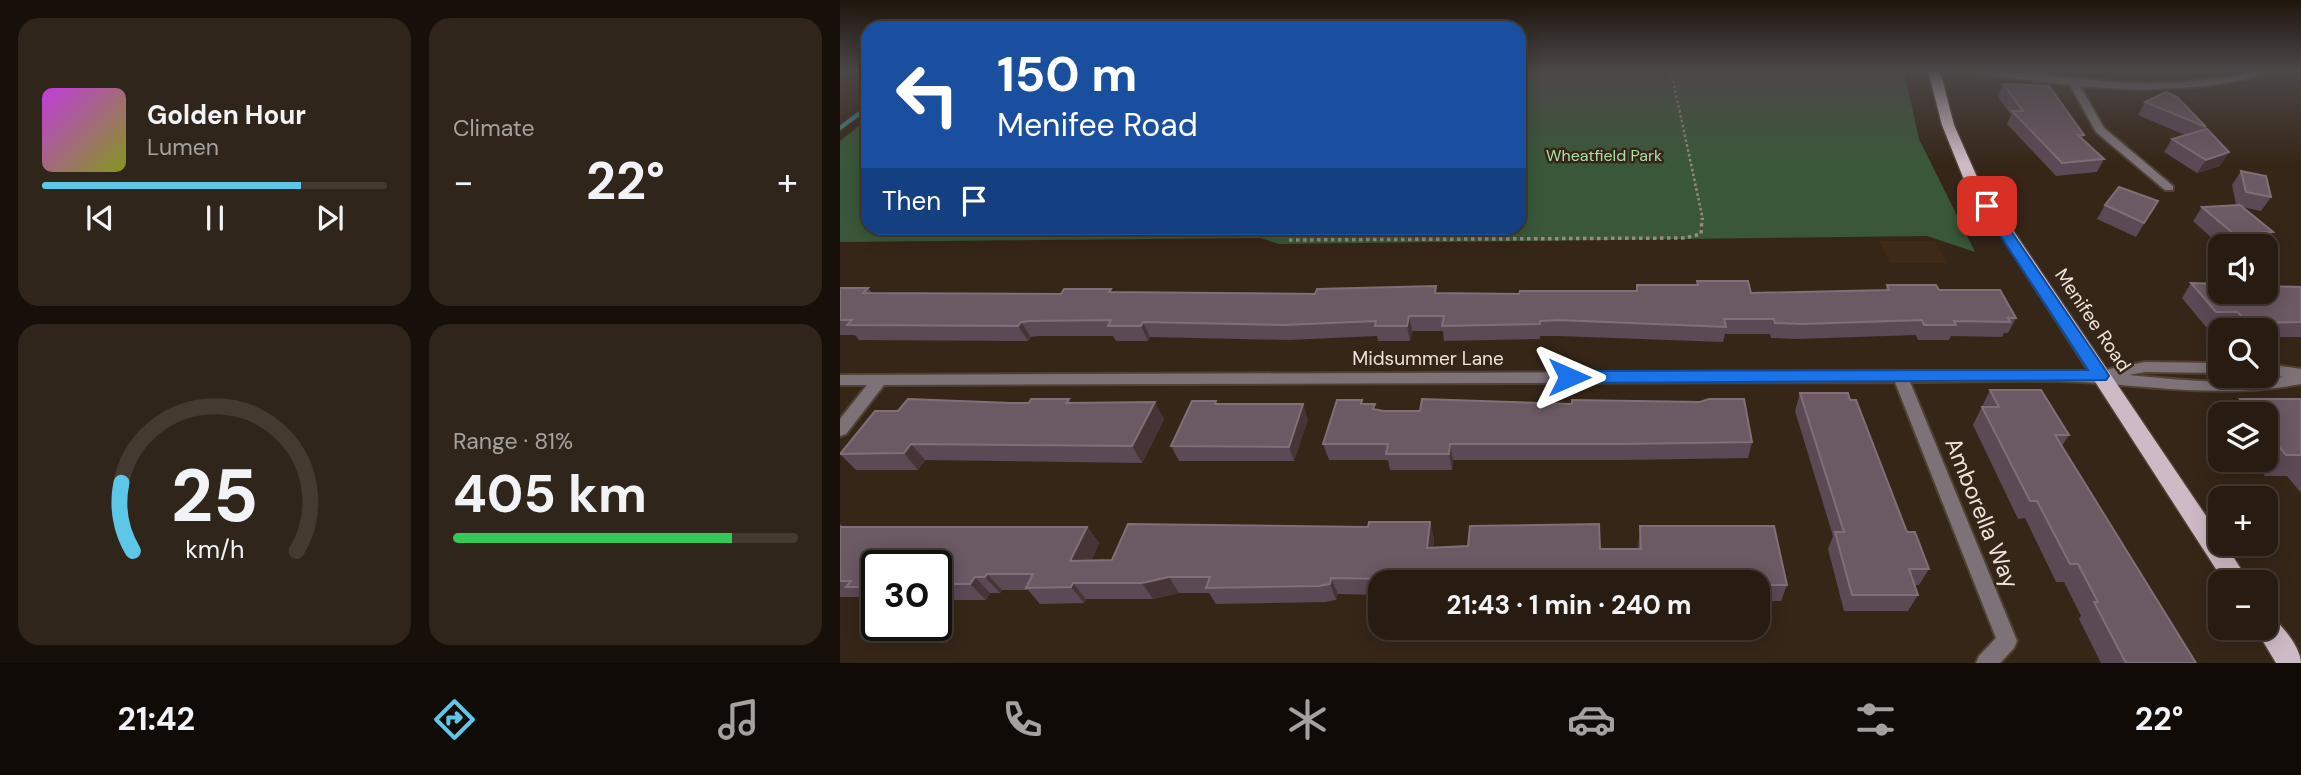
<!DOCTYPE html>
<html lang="en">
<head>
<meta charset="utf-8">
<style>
  body { margin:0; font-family:"DM Sans",sans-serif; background:#30251b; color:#f1f3f6; height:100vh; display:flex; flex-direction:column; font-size:26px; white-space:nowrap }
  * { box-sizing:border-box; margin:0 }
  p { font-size:23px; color:#a5a19f }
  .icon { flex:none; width:38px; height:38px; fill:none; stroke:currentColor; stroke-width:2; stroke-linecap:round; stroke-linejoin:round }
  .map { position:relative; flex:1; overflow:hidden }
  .drawer { display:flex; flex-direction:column; gap:18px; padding:18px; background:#160f0a; width:840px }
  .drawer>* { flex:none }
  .hud { position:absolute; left:21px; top:21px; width:665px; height:214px; border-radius:21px; box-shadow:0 4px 18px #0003,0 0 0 2px #443a32; background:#1a4fa0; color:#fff; overflow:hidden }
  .controls { position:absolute; left:1368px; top:234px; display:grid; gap:14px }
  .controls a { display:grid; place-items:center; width:70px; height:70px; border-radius:14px; background:#281c12; box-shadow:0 4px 18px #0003,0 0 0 2px #443a32; font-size:35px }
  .speed { position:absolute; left:21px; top:550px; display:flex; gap:14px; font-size:35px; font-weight:700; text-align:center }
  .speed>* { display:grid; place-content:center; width:91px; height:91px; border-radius:50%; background:#281c12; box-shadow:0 4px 18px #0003,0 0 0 2px #443a32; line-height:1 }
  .speed .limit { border:4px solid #111; border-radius:10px; background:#fff; color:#111 }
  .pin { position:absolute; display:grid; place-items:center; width:60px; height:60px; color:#fff; margin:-30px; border-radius:14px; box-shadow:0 4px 10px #0006 }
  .me { position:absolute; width:77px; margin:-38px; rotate:90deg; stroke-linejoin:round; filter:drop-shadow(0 0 5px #0008) }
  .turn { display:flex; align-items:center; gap:24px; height:147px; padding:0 21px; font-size:32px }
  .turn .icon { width:91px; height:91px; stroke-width:2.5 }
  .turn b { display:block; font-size:49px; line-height:60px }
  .then { display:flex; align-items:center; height:66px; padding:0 21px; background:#0003; gap:14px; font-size:26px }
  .big { font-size:52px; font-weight:700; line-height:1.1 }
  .drawer .tile { flex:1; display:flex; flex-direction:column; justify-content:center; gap:10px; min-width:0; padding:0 24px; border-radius:21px; background:#30251b }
  .drawer .dial { align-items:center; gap:0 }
  .dial svg { height:182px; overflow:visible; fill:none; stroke:#443a32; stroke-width:7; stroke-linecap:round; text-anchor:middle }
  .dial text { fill:#f1f3f6; stroke:none }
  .song { display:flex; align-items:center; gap:21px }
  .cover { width:84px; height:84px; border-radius:10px; background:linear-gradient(135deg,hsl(290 70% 55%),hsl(70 70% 35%)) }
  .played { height:7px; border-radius:4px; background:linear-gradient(90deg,#5cc7e7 75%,#443a32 75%) }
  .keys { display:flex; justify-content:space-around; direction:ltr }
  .heat { display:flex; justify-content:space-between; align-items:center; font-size:38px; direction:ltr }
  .charge { height:10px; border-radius:5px; background:linear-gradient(90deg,#34c759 81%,#443a32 0) }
  .drawer .tiles { flex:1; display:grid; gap:18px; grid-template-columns:repeat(2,1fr) }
  .trip { position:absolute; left:528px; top:570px; width:402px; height:70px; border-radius:21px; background:#281c12; box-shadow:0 4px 18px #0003,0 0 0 2px #443a32; font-weight:700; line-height:70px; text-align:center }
  .menu { display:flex; height:112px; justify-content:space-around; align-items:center; background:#100b07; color:#a5a19f }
  .menu .icon { width:49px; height:49px }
  .menu .on { color:#5cc7e7 }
  .menu b { font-size:32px; color:#f1f3f6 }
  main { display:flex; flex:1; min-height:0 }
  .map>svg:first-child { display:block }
  .built { fill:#3f2a17 }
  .green { fill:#3a5839 }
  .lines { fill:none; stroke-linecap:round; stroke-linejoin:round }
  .stream { stroke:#458385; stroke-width:4.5 }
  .minor-casing { stroke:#504133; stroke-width:4 }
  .primary-casing { stroke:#504133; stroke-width:3 }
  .path-far1 { stroke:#988a7f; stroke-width:2.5; stroke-dasharray:2.5 2.5; stroke-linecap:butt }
  .path { stroke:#988a7f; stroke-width:3.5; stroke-dasharray:3.5 3.5; stroke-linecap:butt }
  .minor { fill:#7c7278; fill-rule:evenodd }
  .primary { fill:#cebac6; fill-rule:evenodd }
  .wall { fill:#5b4956 }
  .shaded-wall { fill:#463437 }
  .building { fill:#6b5964; stroke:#806f77; stroke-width:2 }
  .route { fill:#1a73e8; stroke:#114b97; stroke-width:2 }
  .labels { text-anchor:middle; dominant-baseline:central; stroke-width:5; stroke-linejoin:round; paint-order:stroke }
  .far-park-label { font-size:16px; fill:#abe1a9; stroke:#362618 }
  .street-label { font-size:19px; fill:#efe4db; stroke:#362618 }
  .near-street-label { font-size:23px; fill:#efe4db; stroke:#362618 }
</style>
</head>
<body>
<main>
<section class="drawer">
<div class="tiles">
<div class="tile">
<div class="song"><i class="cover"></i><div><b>Golden Hour</b><p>Lumen</p></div></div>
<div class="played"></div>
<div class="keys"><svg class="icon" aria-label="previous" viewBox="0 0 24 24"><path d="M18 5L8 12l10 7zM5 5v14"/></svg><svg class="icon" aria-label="pause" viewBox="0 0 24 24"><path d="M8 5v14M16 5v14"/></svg><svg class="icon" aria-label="next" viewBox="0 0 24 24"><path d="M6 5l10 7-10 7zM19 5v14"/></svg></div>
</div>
<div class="tile"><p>Climate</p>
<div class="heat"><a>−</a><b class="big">22°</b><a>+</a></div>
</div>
<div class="tile dial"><svg viewBox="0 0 100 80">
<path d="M14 69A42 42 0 1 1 86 69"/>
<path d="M14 69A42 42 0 0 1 9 39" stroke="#5cc7e7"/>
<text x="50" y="56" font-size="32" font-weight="700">25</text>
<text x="50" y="72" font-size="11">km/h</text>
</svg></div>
<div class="tile"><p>Range · 81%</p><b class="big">405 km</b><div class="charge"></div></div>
</div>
</section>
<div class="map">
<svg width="1461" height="663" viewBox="0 0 1461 663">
  <rect width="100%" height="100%" fill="#362618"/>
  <g class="built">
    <polygon points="0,71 28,71 28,96 0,117"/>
    <polygon points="1039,241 1095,241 1107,263 1050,263"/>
  </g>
  <polygon class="green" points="679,71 1064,71 1079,139 1135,252 1087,236 439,244 420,238 0,242 0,141 28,119 28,228 679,228"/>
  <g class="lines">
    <polyline class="stream" points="0,128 28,107"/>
    <defs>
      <g id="minor">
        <path d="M1133,71C1196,70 1257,85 1320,83C1343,83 1366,80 1389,77C1404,74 1417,71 1432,71C1424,75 1414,77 1406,79C1352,91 1295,91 1240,86L1264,128L1333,186V190H1325L1256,132L1230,85L1138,74Z"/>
        <path d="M1305,362L1381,363V373L1305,372L1289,375C1340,380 1392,386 1443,377L1426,374V364L1461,369V384C1385,398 1317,387 1242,382C1185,379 1127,382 1070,382L1177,641L1174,648L1160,663H1136L1139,656L1156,638L1055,382L44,385L6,434L0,436V419L27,385H0V375L1060,371H1209L1262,373L1269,369Z"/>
      </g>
      <g id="primary">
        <polygon points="1088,71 1100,71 1114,125 1137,177 1381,538 1381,544 1385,544 1410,583 1385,583 1123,177 1102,125"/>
        <path d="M1426,615C1440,620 1461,648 1461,663H1436L1415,628H1426Z"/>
      </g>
    </defs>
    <use href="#minor" class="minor-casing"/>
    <use href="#primary" class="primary-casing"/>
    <polyline class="path-far1" points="831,71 863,220"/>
    <polyline class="path" points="449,240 845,238 861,234 862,218"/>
    <use href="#minor" class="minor"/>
    <use href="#primary" class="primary"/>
  </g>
  <g class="wall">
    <polygon points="1163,84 1244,135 1242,138 1264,159 1257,172 1216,176 1167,124 1171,115 1158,97"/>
    <polygon points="1305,102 1366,127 1365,129 1389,152 1380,166 1357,173 1324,152 1332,139 1345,135 1298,115"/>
    <polygon points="1401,171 1431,197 1421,211 1402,207 1433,232 1423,246 1382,247 1353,221 1362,207 1396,205 1392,185"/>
    <polygon points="1318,201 1296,237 1257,219 1265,205"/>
    <polygon points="857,281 911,293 1045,290 1047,285 1099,290 1176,318 1168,333 1164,333 1162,337 1111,336 1109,340 1078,340 1076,335 958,339 931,338 930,334 885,334 883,342 718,336 700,336 700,339 604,341 603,331 572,331 570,341 538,341 537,336 449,340 310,337 308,341 276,341 273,336 199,336 191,337 188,341 19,340 15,335 0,335 0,288 28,288 32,293 221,294 271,289 272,292 679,294 796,291 797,285 857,285"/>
    <polygon points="1351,283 1461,287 1461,337 1426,337 1426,331 1390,331 1387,327 1366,327 1342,298"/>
    <polygon points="1150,390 1229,435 1222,446 1356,663 1261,663 1239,619 1241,616 1224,582 1216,582 1185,518 1178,519 1133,425"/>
    <polygon points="960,393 1089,569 1079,585 1075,585 1078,595 1068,611 1004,611 988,549 993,536 955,411"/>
    <polygon points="229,399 231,403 324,419 302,463 85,460 78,470 16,470 0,454 58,411"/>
    <polygon points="1400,399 1461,399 1461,493 1447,476 1425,476 1413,460 1426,460 1426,415 1387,415"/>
    <polygon points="378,404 468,419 454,461 339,461 331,446"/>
    <polygon points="523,404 536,410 543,411 912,442 908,458 784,460 613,460 612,470 550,470 548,460 489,460 483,444"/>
    <polygon points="590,522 594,539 593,547 798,549 800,526 947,585 941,601 919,601 919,583 541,583 541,595 498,594 496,600 485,602 376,604 369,593 339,593 313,599 246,599 244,603 200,604 188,590 162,590 160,593 150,593 146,600 96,600 96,565 37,565 37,603 25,603 18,597 0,597 0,524 4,527 247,527 259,543 251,561 272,560 528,527"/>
  </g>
  <g class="shaded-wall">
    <polygon points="1389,152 1380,166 1357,173 1366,160"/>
    <polygon points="569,316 572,331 570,341 567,326"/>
    <polygon points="181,322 191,337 188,341 178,326"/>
    <polygon points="303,322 310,337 308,341 301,326"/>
    <polygon points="315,402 324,419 302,463 292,446"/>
    <polygon points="463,404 468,419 454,461 449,447"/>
    <polygon points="71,444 85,460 78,470 64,453"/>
    <polygon points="610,444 613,460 612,470 609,454"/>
    <polygon points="590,522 594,539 590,564 587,548"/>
    <polygon points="247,527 259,543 243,578 230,561"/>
    <polygon points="147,574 162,590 160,593 145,577"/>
    <polygon points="135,577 150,593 146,600 130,584"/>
    <polygon points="329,577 339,593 313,599 302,583"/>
    <polygon points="491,578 498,594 496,600 490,584"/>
    <polygon points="233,583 246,599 244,603 231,587"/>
  </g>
  <g class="building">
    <polygon points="1163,84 1209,86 1244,135 1238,135 1264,159 1222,163 1172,111 1183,111"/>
    <polygon points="1326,92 1337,97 1366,127 1305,102"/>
    <polygon points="1367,129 1389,152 1366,160 1332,139"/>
    <polygon points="1401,171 1426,176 1431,197 1406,192"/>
    <polygon points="1279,187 1318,201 1304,223 1265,205"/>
    <polygon points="1400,205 1433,232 1394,234 1362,207"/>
    <polygon points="857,281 908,281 911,293 1049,290 1047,285 1096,285 1099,290 1160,290 1176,318 1168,318 1170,322 1114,321 1116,325 1084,325 1082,320 962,324 935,323 934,319 884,319 886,327 718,320 700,321 700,324 602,326 604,316 569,316 567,326 535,326 536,321 444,325 303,322 301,326 268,326 271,320 190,321 181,322 178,326 7,325 12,320 0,320 0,288 28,288 23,293 221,294 224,289 271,289 269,292 475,294 477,289 596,286 595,293 679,294 680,291 797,291 797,285 858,285"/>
    <polygon points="1351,283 1381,284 1381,292 1426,292 1426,286 1461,287 1461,322 1407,323 1398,312 1376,312"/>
    <polygon points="1150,390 1201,390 1229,435 1215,435 1356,663 1286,663 1254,602 1258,602 1238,564 1230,564 1197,501 1190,501 1142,407 1159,407"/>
    <polygon points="960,393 1008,393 1010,400 1016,400 1067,532 1075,532 1089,569 1069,569 1078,595 1012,595 995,532 1004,532"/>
    <polygon points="68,399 171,403 189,403 191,399 229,399 226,403 315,402 292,446 71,444 64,453 0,454 35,411 58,411"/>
    <polygon points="582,399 732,404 732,400 860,402 869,399 904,399 912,442 785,444 610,444 609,454 546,454 548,444 483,444 497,400 522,400 521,404 535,404 533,409 543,411 580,411"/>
    <polygon points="1400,399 1461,399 1461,455 1446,455 1426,431 1426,415 1413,415"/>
    <polygon points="352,401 376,401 375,404 463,404 449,447 331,446"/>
    <polygon points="529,522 590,522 587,548 628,546 630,526 759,524 760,549 801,549 800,526 934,526 947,585 919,585 919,583 890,583 890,580 850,580 833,583 789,583 789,580 683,580 656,581 655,583 608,583 609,580 491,578 490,584 479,586 366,588 370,577 329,577 302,583 233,583 231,587 186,588 193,574 147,574 145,577 135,577 130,584 96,584 96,565 37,565 37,587 6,587 11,581 0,581 0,527 247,527 230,561 272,560 288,524 528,527"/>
  </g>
  <linearGradient id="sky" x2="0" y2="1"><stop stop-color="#1e150d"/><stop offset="0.43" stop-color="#4c4748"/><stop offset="1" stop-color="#4c4748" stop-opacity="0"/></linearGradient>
  <rect width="1461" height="164" fill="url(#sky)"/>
  <polygon class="route" points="1143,203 1152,203 1266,371 1269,376 1266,380 729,383 721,377 729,371 1248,370 1141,206"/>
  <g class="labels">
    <g class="far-park-label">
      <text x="764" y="155">Wheatfield Park</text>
    </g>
    <g class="street-label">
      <text transform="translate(1253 320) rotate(56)">Menifee Road</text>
      <text x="588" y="358">Midsummer Lane</text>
    </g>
    <g class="near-street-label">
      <text transform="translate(1142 513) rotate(68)">Amborella Way</text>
    </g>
  </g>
</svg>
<div class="controls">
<a><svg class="icon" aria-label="sound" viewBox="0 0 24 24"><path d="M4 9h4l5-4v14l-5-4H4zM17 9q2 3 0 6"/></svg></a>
<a><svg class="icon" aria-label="search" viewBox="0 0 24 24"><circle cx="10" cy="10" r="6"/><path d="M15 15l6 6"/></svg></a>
<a><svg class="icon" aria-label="layers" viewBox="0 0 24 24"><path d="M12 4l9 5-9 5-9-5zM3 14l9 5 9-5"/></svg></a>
<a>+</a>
<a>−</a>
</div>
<div class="speed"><div class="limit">30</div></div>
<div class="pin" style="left:1147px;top:206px;background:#d93025"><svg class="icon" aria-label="arrive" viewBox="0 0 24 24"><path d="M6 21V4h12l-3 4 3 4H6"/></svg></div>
<svg class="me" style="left:729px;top:377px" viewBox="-20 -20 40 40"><path d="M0-17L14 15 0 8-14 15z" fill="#1a73e8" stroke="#fff" stroke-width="4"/></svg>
<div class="trip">21:43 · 1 min · 240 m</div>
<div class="hud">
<div class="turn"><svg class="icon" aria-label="left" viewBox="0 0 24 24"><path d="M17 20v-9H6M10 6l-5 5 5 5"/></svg><div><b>150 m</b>Menifee Road</div></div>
<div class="then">Then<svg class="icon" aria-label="arrive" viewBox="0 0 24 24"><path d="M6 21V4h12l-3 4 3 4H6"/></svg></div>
</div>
</div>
</main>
<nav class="menu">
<b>21:42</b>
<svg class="icon on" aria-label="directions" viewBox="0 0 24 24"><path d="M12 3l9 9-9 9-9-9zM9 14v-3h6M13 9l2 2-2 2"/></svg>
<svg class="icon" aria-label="music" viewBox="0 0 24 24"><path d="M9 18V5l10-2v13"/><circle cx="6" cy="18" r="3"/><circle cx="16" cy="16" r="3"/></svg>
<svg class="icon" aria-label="phone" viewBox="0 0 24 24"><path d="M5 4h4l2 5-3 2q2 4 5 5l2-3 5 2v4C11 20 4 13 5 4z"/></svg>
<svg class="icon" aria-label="climate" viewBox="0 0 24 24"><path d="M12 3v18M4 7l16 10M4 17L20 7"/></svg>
<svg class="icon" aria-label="car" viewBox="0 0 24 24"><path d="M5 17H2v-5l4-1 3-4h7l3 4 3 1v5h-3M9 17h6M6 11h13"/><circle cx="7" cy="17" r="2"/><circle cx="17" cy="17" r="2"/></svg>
<svg class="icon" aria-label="filters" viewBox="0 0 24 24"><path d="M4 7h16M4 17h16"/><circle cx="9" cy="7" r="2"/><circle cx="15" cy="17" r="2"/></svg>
<b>22°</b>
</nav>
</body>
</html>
